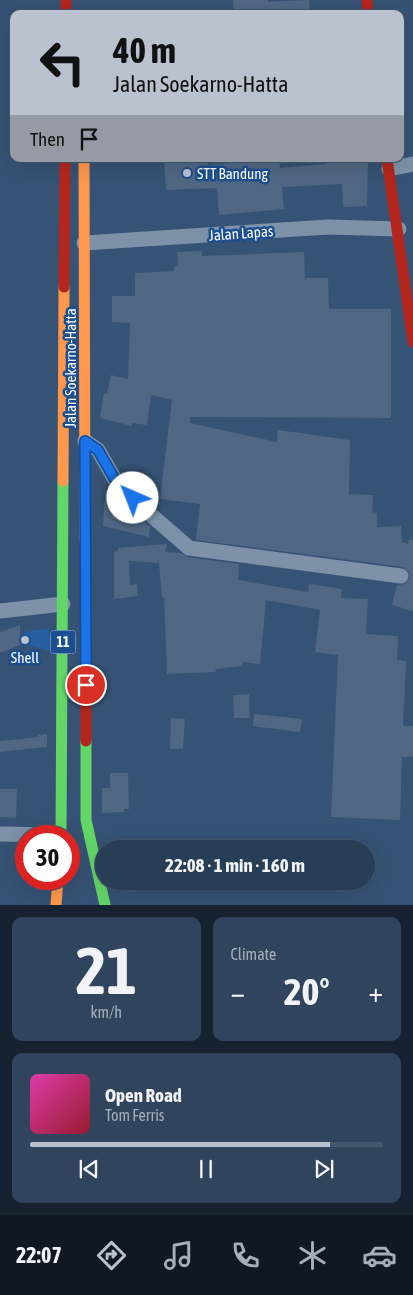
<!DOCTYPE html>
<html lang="en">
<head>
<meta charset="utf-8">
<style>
  body { margin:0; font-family:"Asap Condensed",sans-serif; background:#30455d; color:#f1f3f6; height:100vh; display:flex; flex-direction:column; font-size:19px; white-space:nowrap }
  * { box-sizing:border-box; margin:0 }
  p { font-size:16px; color:#a5aeba }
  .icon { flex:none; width:28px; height:28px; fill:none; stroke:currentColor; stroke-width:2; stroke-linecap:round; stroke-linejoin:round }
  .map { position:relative; height:905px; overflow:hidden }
  .side { display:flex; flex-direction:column; gap:12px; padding:12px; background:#162230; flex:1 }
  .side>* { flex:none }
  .banner { position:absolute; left:10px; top:10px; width:394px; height:152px; border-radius:10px; box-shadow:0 5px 20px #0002,0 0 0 1px #44576d; background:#b9c2ce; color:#111; overflow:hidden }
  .speed { position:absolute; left:15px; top:825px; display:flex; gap:10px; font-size:25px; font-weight:700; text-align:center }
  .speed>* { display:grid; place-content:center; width:65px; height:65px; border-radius:50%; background:#283e57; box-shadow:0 5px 20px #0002,0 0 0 1px #44576d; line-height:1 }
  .speed .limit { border:8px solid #d22; background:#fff; color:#111 }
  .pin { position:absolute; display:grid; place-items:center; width:42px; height:42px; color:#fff; margin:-21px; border:2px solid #fff; border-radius:50%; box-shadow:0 1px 5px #0007 }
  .me { position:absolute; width:55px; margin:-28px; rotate:316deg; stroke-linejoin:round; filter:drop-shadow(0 0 4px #0008) }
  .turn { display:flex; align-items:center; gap:18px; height:105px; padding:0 20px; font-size:22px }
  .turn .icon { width:65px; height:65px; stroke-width:2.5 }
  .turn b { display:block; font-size:35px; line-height:42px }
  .then { display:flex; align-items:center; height:48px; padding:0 20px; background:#0003; gap:10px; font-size:19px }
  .big { font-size:38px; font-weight:700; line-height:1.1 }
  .side .widget { flex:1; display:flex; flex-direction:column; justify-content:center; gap:8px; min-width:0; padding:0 18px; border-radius:10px; background:#30455d }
  .side .dial { align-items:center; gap:0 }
  .dial b { font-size:65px; line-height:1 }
  .song { display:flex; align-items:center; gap:15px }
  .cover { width:60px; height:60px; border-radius:8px; background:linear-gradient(135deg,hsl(320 70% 55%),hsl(350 70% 35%)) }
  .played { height:5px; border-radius:2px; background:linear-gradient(90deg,#b9c2ce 85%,#44576d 85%) }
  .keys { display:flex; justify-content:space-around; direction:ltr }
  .heat { display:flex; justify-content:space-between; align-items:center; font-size:28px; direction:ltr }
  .side .tiles { flex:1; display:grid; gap:12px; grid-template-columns:1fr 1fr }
  .widget:last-child { grid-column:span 2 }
  .trip { position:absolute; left:95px; top:840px; width:280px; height:50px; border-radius:25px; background:#283e57; box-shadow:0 5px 20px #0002,0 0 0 1px #44576d; font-weight:700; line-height:50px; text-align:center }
  .dock { display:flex; height:80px; justify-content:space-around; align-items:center; background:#101923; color:#a5aeba }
  .dock .icon { width:35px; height:35px }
  .dock .on { color:#b9c2ce }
  .dock b { font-size:22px; color:#f1f3f6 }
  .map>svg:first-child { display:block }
  .green { fill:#265fa1 }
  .building { fill:#506783 }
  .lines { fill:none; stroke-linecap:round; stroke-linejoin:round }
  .street { stroke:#7d92a8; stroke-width:15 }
  .fast { stroke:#63d668; stroke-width:11 }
  .slow { stroke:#ff974d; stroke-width:11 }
  .jam { stroke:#b3261e; stroke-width:11 }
  .route-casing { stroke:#114b97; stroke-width:12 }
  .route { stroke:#1a73e8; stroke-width:9 }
  .poi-dot { fill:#b9c2ce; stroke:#1b4f8f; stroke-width:2 }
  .labels { text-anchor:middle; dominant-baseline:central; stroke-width:5; stroke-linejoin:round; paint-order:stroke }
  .shield { fill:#1b4f8f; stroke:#bbcadd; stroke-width:1 }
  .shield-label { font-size:14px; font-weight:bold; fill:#fff }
  .poi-label { font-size:15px; fill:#fff; stroke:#1b4f8f; text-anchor:start }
  .street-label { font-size:15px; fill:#fff; stroke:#1b4f8f }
</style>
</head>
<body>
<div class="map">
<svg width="413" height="905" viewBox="0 0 413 905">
  <rect width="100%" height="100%" fill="#365274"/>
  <polygon class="green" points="49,628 50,651 25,644 24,632"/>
  <g class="building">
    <polygon points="233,0 268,0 268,2 309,0 310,14 234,14"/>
    <polygon points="164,159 208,159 208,165 279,159 280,168 326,164 325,159 368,159 367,206 343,207 342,184 282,187 284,209 219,215 217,188 166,190"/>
    <polygon points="202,251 202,256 304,252 305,278 328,278 329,309 391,309 391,418 190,417 190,423 277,442 278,430 350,440 349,494 373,495 372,512 377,513 377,527 401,526 402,542 408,544 409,539 413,540 413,611 392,605 397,585 405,584 410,578 409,572 403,567 196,540 200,504 160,499 172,400 151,395 147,425 132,423 132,426 100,418 104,393 107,394 111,375 128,379 130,323 112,322 112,296 135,296 135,273 174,271 174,266 178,266 177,252"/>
    <polygon points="105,493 134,512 150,527 149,537 103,526"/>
    <polygon points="167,544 165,552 181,553 188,557 239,564 238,580 308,592 309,584 342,589 341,598 368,599 366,634 398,636 397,660 406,661 403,726 413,726 413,757 402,757 400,820 331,817 338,655 315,652 320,610 266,600 260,664 242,662 243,666 215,669 216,672 167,674 164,597 162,598 159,563 129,561 130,585 137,584 138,596 114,599 114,552 118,551 118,548"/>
    <polygon points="20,625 20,645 0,653 0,632"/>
    <polygon points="249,694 250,718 234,718 233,695"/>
    <polygon points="254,714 302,719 300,732 253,726"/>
    <polygon points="171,718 185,719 183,749 170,749"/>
    <polygon points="47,734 47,747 0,752 0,741 39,737 38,735"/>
    <polygon points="110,773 128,773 129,809 124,809 124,812 102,813 102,788 110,788"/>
    <polygon points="0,789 17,789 16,818 0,817"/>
  </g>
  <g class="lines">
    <g class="street">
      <polyline points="389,169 413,164"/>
      <polyline points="84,243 328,227 399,229"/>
      <polyline points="85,441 98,450 114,478 143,508 189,548 401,576"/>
      <polyline points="0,611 63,604"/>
      <polyline points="0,834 61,835"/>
    </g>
    <g class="fast">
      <polyline points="86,741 86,820 105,905"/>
      <polyline points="61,836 63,481"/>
    </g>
    <g class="slow">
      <polyline points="84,159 85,542"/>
      <polyline points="63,481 64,287"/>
      <polyline points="56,905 58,879"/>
    </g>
    <g class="jam">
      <polyline points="66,0 66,14"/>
      <polyline points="367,0 368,14"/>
      <polyline points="387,159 413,342"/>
      <polyline points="64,287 65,159"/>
      <polyline points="85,542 86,741"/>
    </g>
  </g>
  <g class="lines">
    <defs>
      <polyline id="route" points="86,685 85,441 98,450 114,478 133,498"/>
    </defs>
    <use href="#route" class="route-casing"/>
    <use href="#route" class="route"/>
  </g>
  <g class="poi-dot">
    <circle cx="187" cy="173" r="5"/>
    <circle cx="25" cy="640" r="5"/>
  </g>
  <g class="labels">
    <rect class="shield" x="50.5" y="630.5" width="25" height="23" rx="4"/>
    <g class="shield-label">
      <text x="63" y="642">11</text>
    </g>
    <g class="poi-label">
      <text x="197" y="173">STT Bandung</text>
      <text x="25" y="657" text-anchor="middle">Shell</text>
    </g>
    <g class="street-label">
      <text transform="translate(241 233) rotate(-4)">Jalan Lapas</text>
      <text transform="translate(70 368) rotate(-90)">Jalan Soekarno-Hatta</text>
    </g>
  </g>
</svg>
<div class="speed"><div class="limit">30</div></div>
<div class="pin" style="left:86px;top:685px;background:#d93025"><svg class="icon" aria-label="arrive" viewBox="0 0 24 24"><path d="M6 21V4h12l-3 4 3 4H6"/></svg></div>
<svg class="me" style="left:133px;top:498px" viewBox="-20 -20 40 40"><circle r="19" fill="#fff"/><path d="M0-13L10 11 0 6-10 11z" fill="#1a73e8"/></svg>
<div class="trip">22:08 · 1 min · 160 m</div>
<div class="banner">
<div class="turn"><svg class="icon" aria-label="left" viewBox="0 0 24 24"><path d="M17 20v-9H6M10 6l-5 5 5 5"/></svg><div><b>40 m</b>Jalan Soekarno-Hatta</div></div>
<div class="then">Then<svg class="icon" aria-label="arrive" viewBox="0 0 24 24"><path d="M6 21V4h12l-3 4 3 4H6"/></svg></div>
</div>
</div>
<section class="side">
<div class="tiles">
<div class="widget dial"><b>21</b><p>km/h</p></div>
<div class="widget"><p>Climate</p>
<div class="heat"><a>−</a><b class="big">20°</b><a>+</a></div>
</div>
<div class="widget">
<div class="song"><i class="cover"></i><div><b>Open Road</b><p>Tom Ferris</p></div></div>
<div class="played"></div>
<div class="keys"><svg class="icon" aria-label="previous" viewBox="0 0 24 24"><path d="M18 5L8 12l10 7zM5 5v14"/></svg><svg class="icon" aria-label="pause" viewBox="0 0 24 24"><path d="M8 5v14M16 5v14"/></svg><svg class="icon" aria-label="next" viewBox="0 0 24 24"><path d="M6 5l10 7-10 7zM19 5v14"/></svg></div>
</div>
</div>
</section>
<nav class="dock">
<b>22:07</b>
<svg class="icon on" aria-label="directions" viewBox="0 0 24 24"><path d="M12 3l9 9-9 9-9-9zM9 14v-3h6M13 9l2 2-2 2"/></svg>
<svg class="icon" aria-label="music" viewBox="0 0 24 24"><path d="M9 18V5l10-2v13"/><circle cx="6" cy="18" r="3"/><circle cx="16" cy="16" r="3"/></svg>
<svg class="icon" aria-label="phone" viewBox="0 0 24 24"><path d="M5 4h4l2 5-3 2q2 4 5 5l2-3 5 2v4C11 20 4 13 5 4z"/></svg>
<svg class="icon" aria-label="climate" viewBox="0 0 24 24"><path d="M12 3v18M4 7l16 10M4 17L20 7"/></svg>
<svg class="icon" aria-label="car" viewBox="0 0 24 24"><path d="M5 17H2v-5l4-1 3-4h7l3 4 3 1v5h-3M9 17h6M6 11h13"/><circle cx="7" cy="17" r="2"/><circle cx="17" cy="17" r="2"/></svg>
</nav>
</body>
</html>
